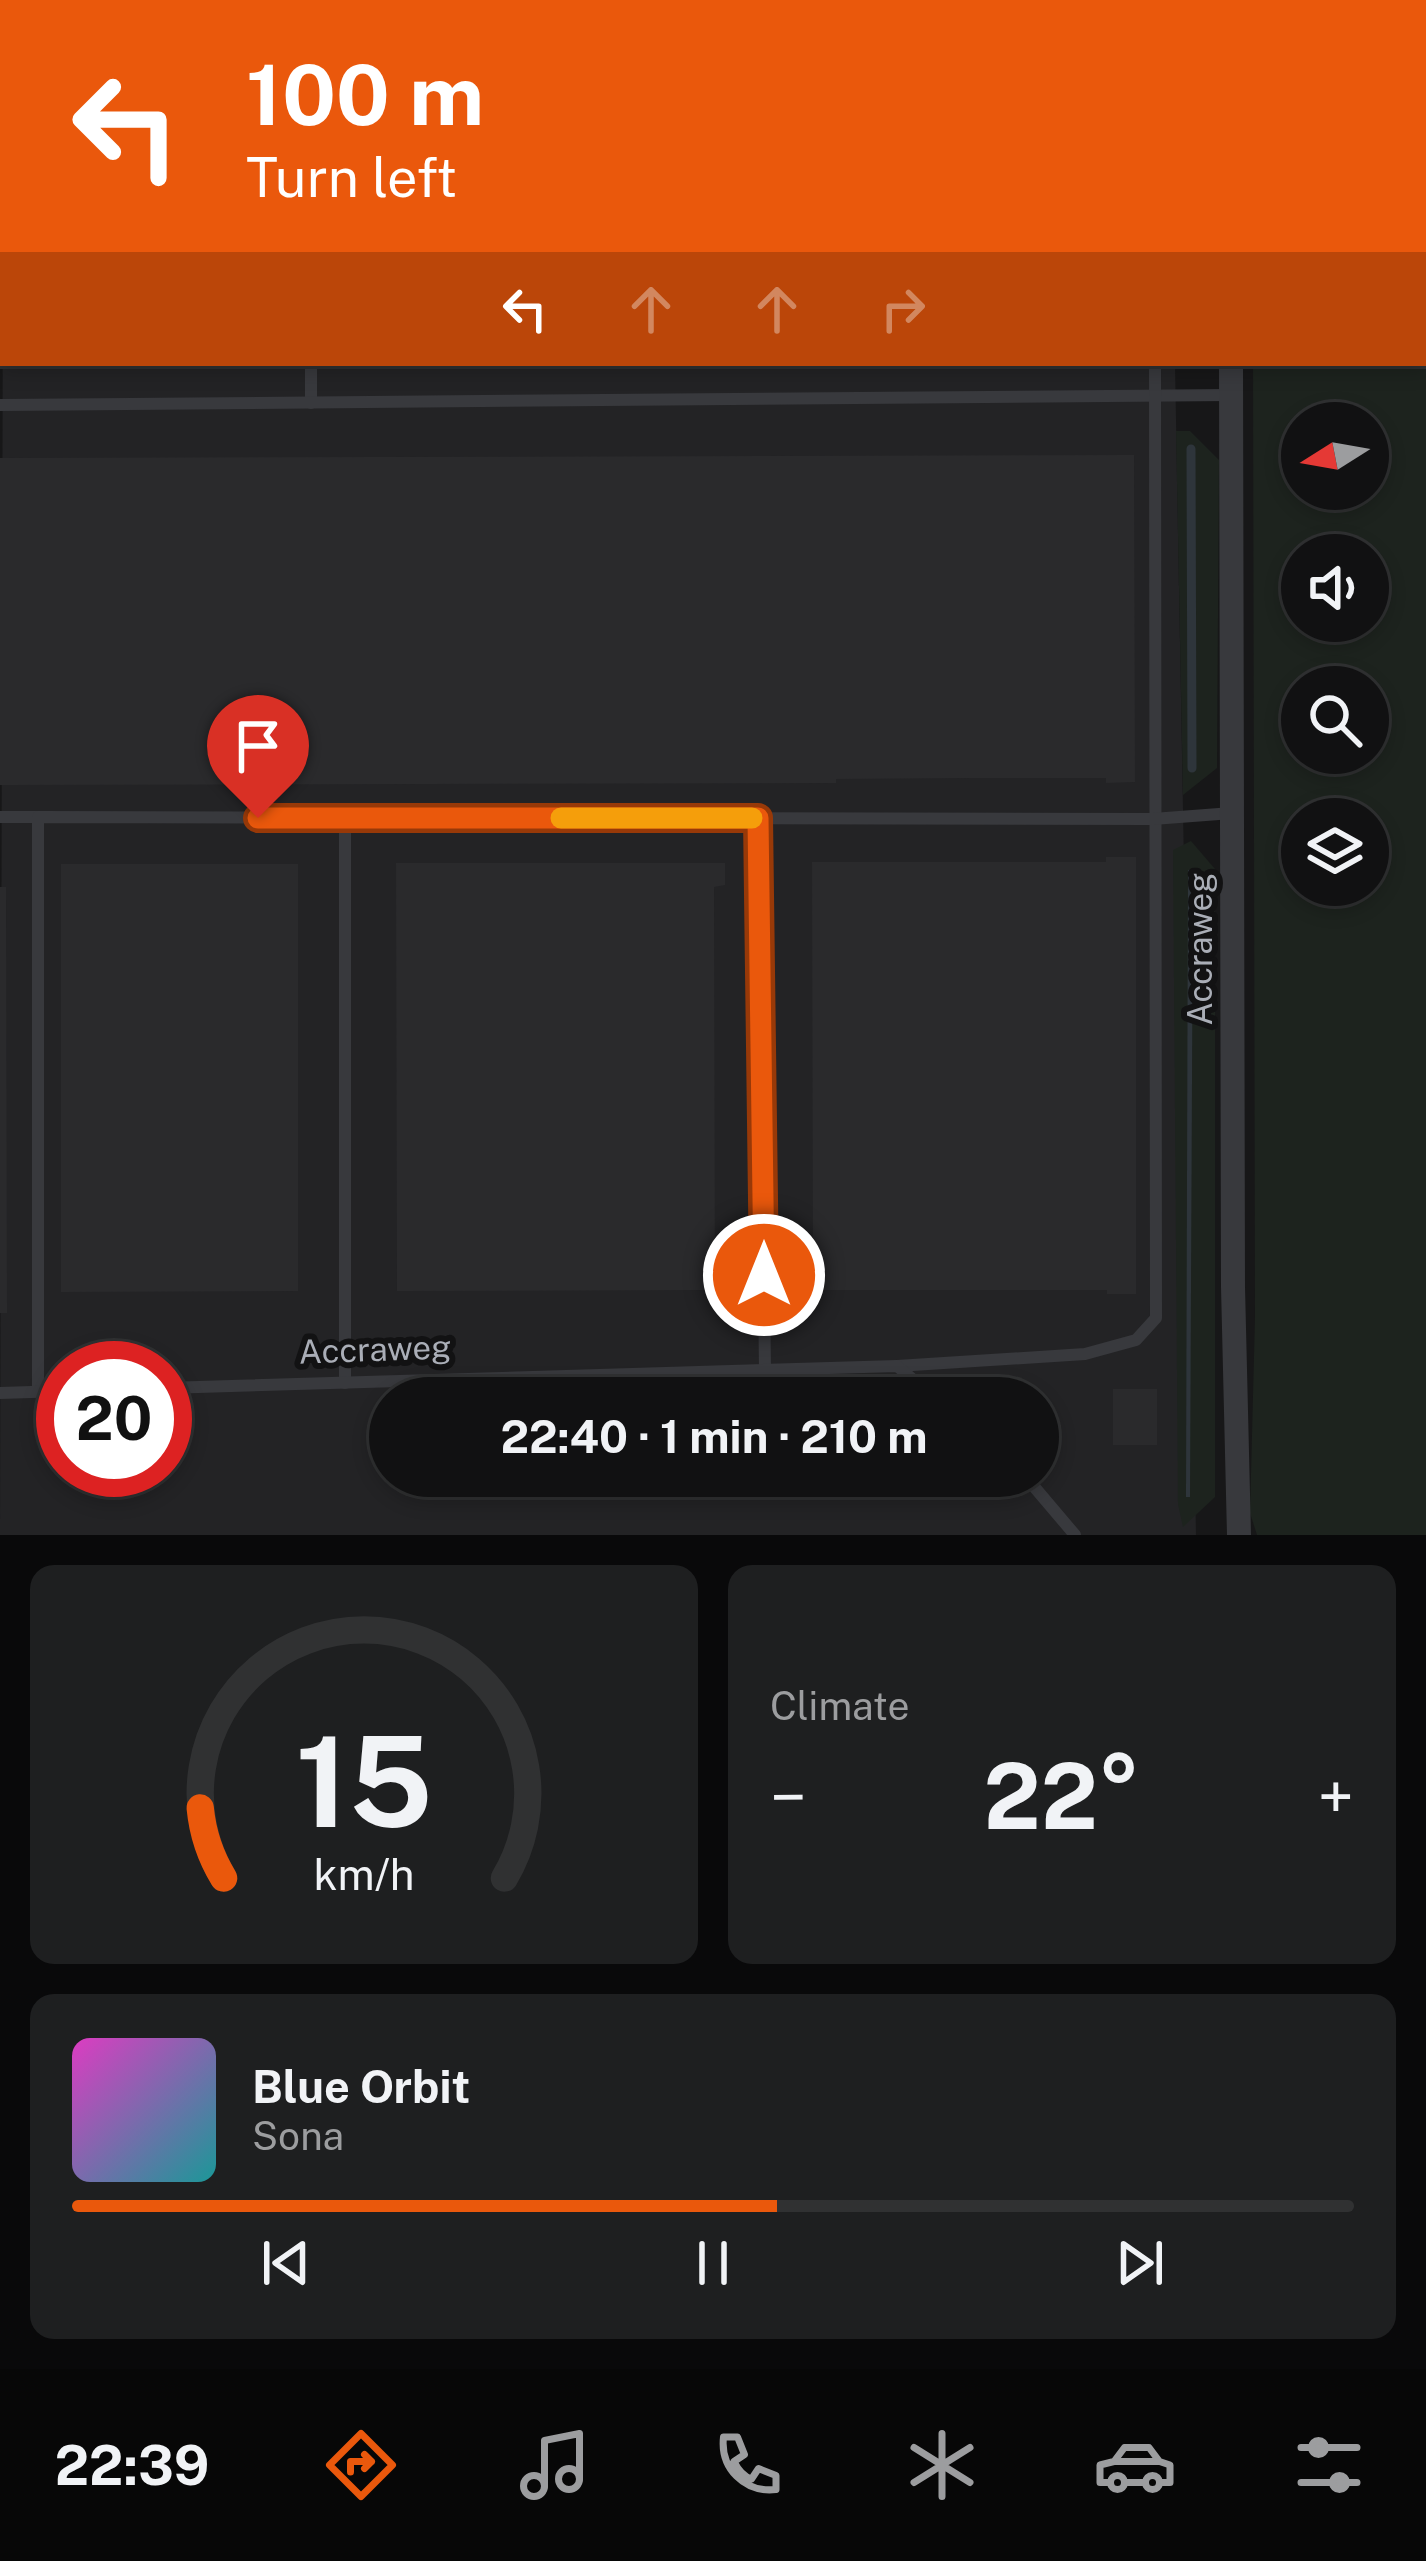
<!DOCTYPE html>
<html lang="en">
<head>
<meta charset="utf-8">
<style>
  body { margin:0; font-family:"Public Sans",sans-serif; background:#1e1f20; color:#f1f3f6; height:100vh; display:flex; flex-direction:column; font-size:45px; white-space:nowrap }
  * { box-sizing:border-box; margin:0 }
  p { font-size:39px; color:#9c9d9f }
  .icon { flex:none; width:66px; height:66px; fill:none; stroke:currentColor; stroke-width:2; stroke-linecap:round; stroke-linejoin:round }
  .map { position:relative; height:1535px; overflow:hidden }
  .sheet { display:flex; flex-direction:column; gap:30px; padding:30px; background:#09090a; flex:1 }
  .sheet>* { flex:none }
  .hud { position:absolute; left:0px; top:0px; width:1428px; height:366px; box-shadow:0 6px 18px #0003,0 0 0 3px #303132; background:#ea580c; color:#fff; overflow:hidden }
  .needle { width:78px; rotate:259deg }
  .fabs { position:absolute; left:1281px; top:402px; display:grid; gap:24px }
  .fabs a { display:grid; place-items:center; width:108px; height:108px; border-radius:50%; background:#111112; box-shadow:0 6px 18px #0003,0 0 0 3px #303132; font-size:60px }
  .speed { position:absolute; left:36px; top:1341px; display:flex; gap:24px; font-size:60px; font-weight:700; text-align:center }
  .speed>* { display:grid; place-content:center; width:156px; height:156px; border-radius:50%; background:#111112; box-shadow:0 6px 18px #0003,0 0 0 3px #303132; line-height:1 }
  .speed .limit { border:18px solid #d22; background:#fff; color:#111 }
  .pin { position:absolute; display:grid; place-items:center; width:102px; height:102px; color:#fff; margin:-123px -51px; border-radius:50% 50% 50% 0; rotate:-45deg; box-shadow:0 0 12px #0007 }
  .pin .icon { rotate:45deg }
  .me { position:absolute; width:132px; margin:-66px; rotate:0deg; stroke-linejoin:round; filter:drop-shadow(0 0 9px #0008) }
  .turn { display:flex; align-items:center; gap:42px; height:252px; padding:0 48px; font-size:54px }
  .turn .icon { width:156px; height:156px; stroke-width:2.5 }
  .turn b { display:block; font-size:84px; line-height:102px }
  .lanes { display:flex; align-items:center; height:114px; padding:0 48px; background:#0003; justify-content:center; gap:60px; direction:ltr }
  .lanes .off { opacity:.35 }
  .big { font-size:90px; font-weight:700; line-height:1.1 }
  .sheet .card { flex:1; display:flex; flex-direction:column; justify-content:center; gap:18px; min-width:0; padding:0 42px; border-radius:24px; background:#1e1f20 }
  .sheet .dial { align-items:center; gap:0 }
  .dial svg { height:312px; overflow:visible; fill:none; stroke:#303132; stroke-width:7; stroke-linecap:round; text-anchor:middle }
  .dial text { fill:#f1f3f6; stroke:none }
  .song { display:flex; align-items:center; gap:36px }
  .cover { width:144px; height:144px; border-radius:18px; background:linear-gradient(135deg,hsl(310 70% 55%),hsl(180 70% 35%)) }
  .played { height:12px; border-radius:6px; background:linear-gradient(90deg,#ea580c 55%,#303132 55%) }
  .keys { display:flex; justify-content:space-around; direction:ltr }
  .heat { display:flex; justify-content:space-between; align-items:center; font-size:66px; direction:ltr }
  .sheet .tiles { flex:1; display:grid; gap:30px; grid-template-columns:1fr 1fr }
  .card:last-child { grid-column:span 2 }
  .trip { position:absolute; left:369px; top:1377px; width:690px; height:120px; border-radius:60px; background:#111112; box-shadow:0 6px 18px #0003,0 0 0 3px #303132; font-weight:700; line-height:120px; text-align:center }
  .dock { display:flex; height:192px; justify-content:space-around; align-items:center; background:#070707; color:#9c9d9f }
  .dock .icon { width:84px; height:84px }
  .dock .selected { color:#ea580c }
  .dock b { font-size:54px; color:#f1f3f6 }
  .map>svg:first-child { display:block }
  .built { fill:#232325; fill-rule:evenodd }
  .green { fill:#1d231e; fill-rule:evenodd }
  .water { fill:#2e353b }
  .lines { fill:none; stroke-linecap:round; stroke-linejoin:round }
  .stream { stroke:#2e353b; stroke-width:9 }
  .building { fill:#2a2a2c }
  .path { stroke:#3e4044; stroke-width:6; stroke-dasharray:6 9; stroke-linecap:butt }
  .lane { stroke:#38393d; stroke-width:12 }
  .street { stroke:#38393d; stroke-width:24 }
  .rail { stroke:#4b4d52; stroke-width:9; stroke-dasharray:15 12; stroke-linecap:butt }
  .route-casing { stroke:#983908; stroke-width:30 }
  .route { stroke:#ea580c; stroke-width:21 }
  .slow { stroke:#f59e0b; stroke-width:21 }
  .labels { text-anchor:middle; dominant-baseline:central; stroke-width:12; stroke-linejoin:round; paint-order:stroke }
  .street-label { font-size:33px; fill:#aaaeb7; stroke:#121213 }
</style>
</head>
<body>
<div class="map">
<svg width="1426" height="1535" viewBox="0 0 1426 1535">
  <rect width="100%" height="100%" fill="#171718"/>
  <g class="built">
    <polygon points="591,0 1092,0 1094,3 583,3"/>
    <path d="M3,223V363H1175L1196,1535H0ZM63,1368H165V1470H63ZM390,1398H1038V1476H390Z"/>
  </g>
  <g class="green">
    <path d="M1167,0H1426V1535H1257L1250,1513L1255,1317L1253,363H1425V3ZM1302,423H1368V489H1302ZM1302,555H1368V621H1302ZM1302,687H1368V753H1302ZM1302,819H1368V885H1302Z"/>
    <polygon points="1176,431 1190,431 1219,460 1217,768 1183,795"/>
    <polygon points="1191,841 1215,869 1215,1497 1183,1527 1178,1504 1173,850"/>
  </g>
  <polygon class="water" points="1193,869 1190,1497 1186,1497 1188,870"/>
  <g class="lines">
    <g class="stream">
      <polyline points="1101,0 1103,3"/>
      <polyline points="636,3 644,0"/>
      <polyline points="1191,449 1192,768"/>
    </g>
  </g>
  <g class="building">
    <polygon points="1134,455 1135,782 1106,783 1106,778 970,778 836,779 836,783 0,785 0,458"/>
    <polygon points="1106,857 1136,857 1136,1294 1107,1294 1107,1290 813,1290 812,862 1106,862"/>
    <polygon points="396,863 725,863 725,885 714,887 715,1290 397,1291"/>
    <polygon points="61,864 298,864 298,1291 61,1292"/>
    <polygon points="0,887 6,887 7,1313 0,1313"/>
    <rect x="1113" y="1389" width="44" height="56"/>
  </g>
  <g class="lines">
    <g class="path">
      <polyline points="270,3 278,0"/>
      <polyline points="0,141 3,139"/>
    </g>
    <g class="lane">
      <polyline points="1063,0 1065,3"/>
      <polyline points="778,3 786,0"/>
      <polyline points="311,403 311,363"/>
      <polyline points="0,405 1231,395"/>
      <polyline points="0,817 38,817"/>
      <polyline points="758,818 765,1370"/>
      <polyline points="897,1366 1085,1354 1136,1340 1156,1318 1155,363"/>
      <polyline points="345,1383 345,818"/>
      <polyline points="165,1388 897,1366 935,1398"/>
      <polyline points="38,1392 38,817 1153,819 1232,813"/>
      <polyline points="0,1393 63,1391"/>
      <polyline points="1025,1476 1075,1535"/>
    </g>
    <g class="street">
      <polyline points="1143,0 1145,3"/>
      <polyline points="464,3 471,0"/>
      <polyline points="0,184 3,182"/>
      <polyline points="1231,363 1233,1287 1239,1535"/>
    </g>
    <g class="rail">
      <polyline points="37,3 44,0"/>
      <polyline points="0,20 3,18"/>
    </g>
  </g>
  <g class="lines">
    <defs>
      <polyline id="route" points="258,818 758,818 764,1275"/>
    </defs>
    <use href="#route" class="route-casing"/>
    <use href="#route" class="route"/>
    <polyline class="slow" points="561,818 752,818"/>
  </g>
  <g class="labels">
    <g class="street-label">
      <text transform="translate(1200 949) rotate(-90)">Accraweg</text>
      <text transform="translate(375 1349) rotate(-2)">Accraweg</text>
    </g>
  </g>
</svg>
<div class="fabs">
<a><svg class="needle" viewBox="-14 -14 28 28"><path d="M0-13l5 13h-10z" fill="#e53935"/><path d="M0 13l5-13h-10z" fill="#9c9d9f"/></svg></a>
<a><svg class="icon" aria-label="sound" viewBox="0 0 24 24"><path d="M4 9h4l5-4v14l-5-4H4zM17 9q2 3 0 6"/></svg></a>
<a><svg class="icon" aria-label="search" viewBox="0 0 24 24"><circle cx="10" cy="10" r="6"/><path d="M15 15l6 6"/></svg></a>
<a><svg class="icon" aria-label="layers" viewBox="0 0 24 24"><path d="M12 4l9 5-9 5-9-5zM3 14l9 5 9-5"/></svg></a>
</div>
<div class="speed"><div class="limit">20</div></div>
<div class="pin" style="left:258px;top:818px;background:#d93025"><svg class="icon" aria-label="arrive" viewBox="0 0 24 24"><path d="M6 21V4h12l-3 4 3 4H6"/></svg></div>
<svg class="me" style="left:764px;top:1275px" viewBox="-20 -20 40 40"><circle r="17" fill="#ea580c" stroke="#fff" stroke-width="3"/><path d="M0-11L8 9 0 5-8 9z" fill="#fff"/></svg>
<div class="trip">22:40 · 1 min · 210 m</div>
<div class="hud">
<div class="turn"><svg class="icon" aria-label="left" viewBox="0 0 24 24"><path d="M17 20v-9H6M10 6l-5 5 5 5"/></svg><div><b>100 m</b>Turn left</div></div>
<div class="lanes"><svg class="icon" aria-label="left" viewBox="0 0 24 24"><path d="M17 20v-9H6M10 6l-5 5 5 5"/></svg><svg class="icon off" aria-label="ahead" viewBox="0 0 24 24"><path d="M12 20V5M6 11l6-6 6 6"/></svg><svg class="icon off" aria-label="ahead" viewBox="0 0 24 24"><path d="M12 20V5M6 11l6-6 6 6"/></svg><svg class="icon off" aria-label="right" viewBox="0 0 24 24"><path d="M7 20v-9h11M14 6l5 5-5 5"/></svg></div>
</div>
</div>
<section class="sheet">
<div class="tiles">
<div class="card dial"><svg viewBox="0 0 100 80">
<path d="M14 69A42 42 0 1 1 86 69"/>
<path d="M14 69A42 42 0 0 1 8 51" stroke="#ea580c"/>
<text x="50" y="56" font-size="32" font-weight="700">15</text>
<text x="50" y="72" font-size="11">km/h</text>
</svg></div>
<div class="card"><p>Climate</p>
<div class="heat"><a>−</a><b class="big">22°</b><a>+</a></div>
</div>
<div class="card">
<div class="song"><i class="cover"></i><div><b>Blue Orbit</b><p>Sona</p></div></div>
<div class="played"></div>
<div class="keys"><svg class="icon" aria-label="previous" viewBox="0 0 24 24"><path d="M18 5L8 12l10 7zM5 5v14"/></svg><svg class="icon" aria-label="pause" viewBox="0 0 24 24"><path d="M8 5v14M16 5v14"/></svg><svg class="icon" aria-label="next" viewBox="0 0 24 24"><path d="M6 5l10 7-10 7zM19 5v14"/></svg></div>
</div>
</div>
</section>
<nav class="dock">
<b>22:39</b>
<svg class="icon selected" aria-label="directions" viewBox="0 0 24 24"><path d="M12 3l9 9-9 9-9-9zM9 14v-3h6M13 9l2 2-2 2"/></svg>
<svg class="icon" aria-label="music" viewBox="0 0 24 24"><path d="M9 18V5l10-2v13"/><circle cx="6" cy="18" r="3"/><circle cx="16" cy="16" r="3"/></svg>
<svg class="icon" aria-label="phone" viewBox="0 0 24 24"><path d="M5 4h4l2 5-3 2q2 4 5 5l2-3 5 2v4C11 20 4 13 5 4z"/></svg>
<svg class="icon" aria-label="climate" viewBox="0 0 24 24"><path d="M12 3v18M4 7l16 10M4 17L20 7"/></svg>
<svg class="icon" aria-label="car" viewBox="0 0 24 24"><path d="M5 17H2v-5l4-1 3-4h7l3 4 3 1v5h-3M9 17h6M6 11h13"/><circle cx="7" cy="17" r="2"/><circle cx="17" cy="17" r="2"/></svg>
<svg class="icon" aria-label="filters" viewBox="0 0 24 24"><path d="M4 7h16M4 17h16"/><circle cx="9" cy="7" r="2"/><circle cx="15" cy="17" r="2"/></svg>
</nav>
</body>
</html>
